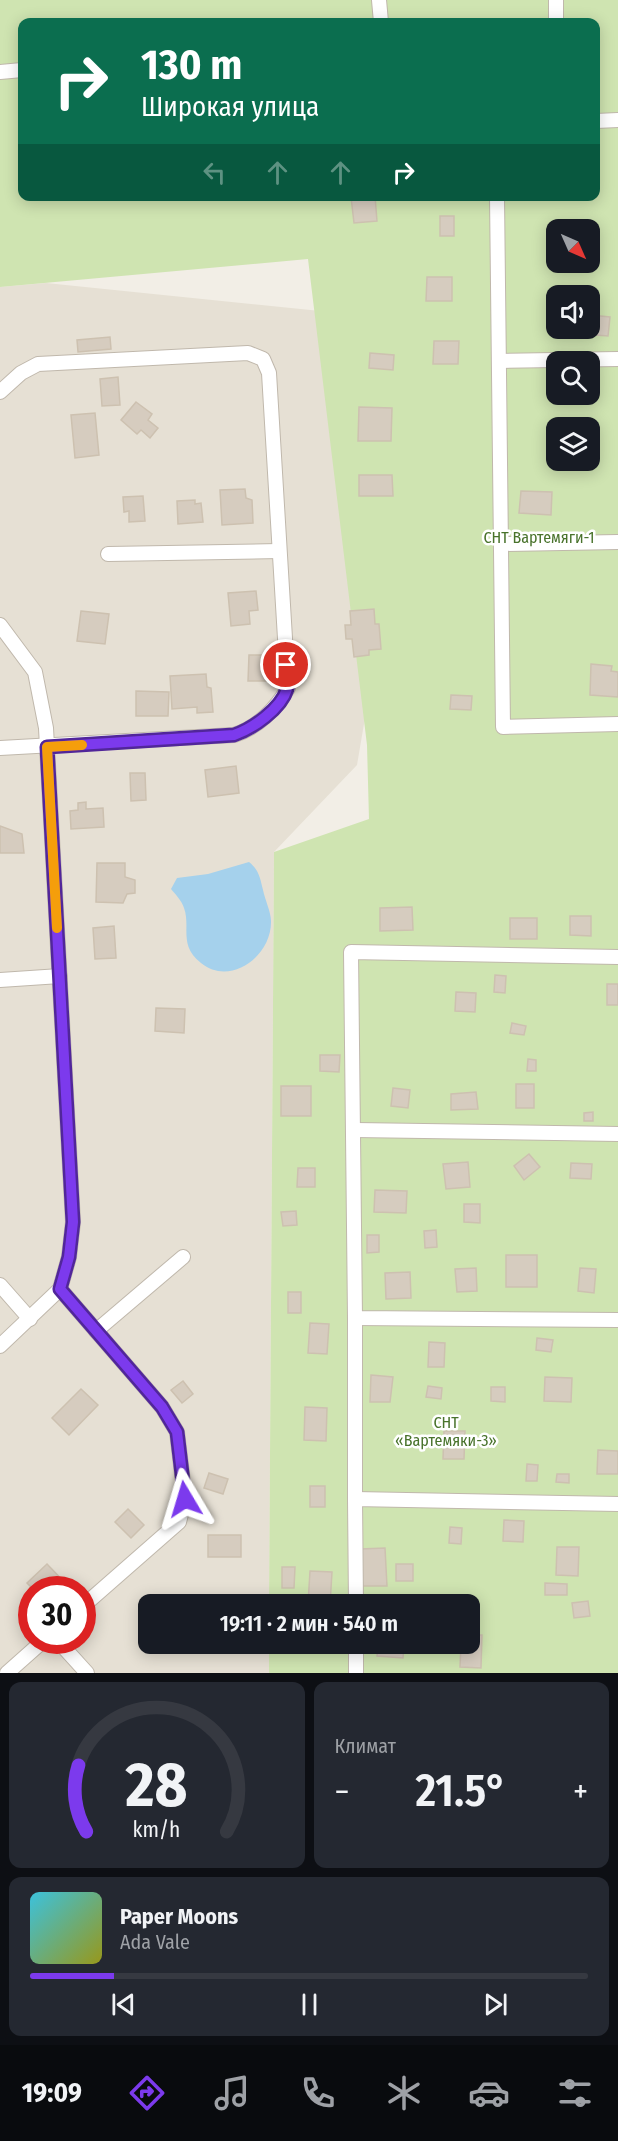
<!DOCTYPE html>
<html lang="ru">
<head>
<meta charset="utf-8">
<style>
  body { margin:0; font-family:"Fira Sans Condensed",sans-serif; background:#242831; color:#f1f3f6; height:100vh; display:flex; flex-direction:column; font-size:22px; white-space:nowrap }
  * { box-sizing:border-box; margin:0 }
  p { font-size:20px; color:#9ea1a6 }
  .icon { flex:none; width:33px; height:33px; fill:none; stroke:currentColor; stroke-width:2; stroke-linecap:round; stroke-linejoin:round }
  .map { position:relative; height:1673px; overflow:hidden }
  .sheet { display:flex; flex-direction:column; gap:9px; padding:9px; background:#0d0f14; flex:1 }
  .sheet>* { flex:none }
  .hud { position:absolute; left:18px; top:18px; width:582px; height:183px; border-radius:12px; box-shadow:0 3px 15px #0003; background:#0b6e4f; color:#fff; overflow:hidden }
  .needle { width:39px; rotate:135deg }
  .buttons { position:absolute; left:546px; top:219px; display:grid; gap:12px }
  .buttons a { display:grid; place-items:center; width:54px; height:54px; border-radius:12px; background:#171b24; box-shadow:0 3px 15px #0003; font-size:30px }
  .speed { position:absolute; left:18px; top:1576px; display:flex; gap:12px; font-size:30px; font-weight:700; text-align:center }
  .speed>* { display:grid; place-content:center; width:78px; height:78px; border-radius:50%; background:#171b24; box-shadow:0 3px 15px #0003; line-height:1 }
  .speed .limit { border:9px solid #d22; background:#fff; color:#111 }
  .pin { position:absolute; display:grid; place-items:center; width:51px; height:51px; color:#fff; margin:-26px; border:3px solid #fff; border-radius:50%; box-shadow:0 2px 6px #0007 }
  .me { position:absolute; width:66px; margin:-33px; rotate:353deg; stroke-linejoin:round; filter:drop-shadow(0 0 4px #0008) }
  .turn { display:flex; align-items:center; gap:21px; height:126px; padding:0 24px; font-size:27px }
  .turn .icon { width:78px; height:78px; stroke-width:2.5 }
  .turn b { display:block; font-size:42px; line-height:51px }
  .lanes { display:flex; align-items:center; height:57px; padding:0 24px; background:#0003; justify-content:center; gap:30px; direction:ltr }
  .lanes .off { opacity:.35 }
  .big { font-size:45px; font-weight:600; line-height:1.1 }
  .sheet .tile { flex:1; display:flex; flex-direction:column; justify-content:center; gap:9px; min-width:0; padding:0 21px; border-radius:12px; background:#242831 }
  .sheet .dial { align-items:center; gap:0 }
  .dial svg { height:156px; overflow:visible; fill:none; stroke:#363941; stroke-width:7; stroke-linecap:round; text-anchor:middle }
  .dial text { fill:#f1f3f6; stroke:none }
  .song { display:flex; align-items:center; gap:18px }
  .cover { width:72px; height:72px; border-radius:9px; background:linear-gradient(135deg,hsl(190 70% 55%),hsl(60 70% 35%)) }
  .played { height:6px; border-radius:3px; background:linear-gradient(90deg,#7c3aed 15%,#363941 15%) }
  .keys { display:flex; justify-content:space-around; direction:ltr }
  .heat { display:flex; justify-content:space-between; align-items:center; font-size:33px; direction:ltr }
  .sheet .tiles { flex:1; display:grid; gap:9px; grid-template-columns:1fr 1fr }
  .tile:last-child { grid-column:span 2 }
  .trip { position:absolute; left:138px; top:1594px; width:342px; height:60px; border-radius:12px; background:#171b24; box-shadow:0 3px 15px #0003; font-weight:600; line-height:60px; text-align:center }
  .menu { display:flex; height:96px; justify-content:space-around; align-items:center; background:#090b0e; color:#9ea1a6 }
  .menu .icon { width:42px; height:42px }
  .menu .selected { color:#7c3aed }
  .menu b { font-size:27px; color:#f1f3f6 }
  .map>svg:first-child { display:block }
  .residential { fill:#e6e0d4; fill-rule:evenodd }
  .green { fill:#cfe4b1; fill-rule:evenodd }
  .water { fill:#a5d1ec }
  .building { fill:#d6ccbf; stroke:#cdc1b0; stroke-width:1.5 }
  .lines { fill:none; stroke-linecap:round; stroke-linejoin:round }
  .minor-casing { stroke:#c0b8ac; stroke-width:16 }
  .minor { stroke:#fff; stroke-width:14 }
  .route-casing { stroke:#51269a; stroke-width:15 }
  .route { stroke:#7c3aed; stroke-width:10 }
  .slow { stroke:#f59e0b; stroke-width:10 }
  .labels { text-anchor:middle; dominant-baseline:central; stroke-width:5; stroke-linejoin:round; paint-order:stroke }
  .park-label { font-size:16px; fill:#49732c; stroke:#fff }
</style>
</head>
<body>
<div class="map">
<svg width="618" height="1673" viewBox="0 0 618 1673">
  <rect width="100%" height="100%" fill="#f2eee6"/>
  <path class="residential" d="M46,283L340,313L389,577L357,765L274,852L269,1605H148V1644H269V1673H0V287ZM32,1590H82V1641H32Z"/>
  <path class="green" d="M0,0H618V1673H269V1644H470V1605H269L274,852L369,819L367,745L308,259L0,287ZM22,22H596V196H22ZM556,230H590V262H556ZM556,296H590V328H556ZM556,362H590V394H556ZM556,428H590V460H556Z"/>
  <path class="water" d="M249,862C259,870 260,878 263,890C265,900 271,912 271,921C272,956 230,987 201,963C178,945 191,927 184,908C182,901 175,894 171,889L177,878L208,874Z"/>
  <g class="building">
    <polygon points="375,196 377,221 354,223 351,197"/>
    <rect x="440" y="216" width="14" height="20"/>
    <polygon points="427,277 452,277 452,301 426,301"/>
    <polygon points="590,315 610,317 608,336 583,334 583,328 590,328"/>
    <polygon points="110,337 111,349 78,352 77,340"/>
    <polygon points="434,341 459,341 458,364 433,364"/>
    <polygon points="370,353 394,355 393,370 369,368"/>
    <polygon points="118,377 120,405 102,406 100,379"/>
    <polygon points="136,402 152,414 148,420 158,428 150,438 141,430 137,434 121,420"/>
    <polygon points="359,407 392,408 391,441 358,441"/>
    <polygon points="95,413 99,455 75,458 71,415"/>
    <polygon points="359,475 392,475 393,496 359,496"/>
    <polygon points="245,489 246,498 252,500 253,523 222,525 220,490"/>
    <polygon points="521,491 552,492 551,515 519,513"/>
    <polygon points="143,496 145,521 129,522 129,511 124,512 123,497"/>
    <polygon points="195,500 195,504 201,503 203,522 178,524 177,501"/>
    <polygon points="256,591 258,610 249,611 250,624 231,626 228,593"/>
    <polygon points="374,609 375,624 379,624 381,649 369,650 369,655 354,657 352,639 346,639 345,625 351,625 350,611"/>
    <polygon points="81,611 109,614 105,644 77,641"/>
    <polygon points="249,655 268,655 268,681 248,681"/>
    <polygon points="591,664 612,666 611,671 618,672 618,697 590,695"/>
    <polygon points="206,674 207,687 211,688 213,712 197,713 197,707 172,709 170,676"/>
    <polygon points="136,691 169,692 168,716 136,716"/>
    <polygon points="451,695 472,696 471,710 450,709"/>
    <polygon points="236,766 239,793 208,797 205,770"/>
    <polygon points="130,773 145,773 146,800 131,801"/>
    <polygon points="86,802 86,809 103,808 104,827 71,829 70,811 78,810 78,803"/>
    <polygon points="0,826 22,834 24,853 0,853"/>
    <polygon points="97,863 125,863 125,877 135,880 135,893 127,894 123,903 96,902"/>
    <polygon points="412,907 413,930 380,931 380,908"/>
    <polygon points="570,916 591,916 591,936 570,935"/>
    <rect x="510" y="918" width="27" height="21"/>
    <polygon points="114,926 116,958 95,959 93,928"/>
    <polygon points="495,975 506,976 505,993 494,992"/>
    <rect x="607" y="984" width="11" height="21"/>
    <polygon points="456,992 476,993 475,1012 455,1011"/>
    <polygon points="156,1008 185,1009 184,1033 155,1031"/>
    <polygon points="512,1023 526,1026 524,1035 510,1033"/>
    <polygon points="320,1055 340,1055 339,1072 320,1071"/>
    <polygon points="528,1059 536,1060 536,1071 527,1071"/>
    <rect x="516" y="1084" width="18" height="24"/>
    <rect x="281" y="1086" width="30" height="30"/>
    <polygon points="393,1088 410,1090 408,1108 391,1106"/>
    <polygon points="476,1092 478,1109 451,1110 451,1094"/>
    <polygon points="593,1112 593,1121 584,1121 584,1113"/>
    <polygon points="529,1154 540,1167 524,1180 514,1166"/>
    <polygon points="468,1162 470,1187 446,1189 443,1164"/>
    <polygon points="571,1163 592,1164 591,1179 570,1178"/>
    <polygon points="298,1168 315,1168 315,1187 297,1187"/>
    <polygon points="375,1190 407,1191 406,1213 374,1212"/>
    <polygon points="464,1204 480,1204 480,1223 464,1222"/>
    <polygon points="296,1211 297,1225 283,1226 281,1212"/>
    <polygon points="436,1230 437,1247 425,1248 424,1231"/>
    <polygon points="367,1235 379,1235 379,1252 367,1253"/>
    <rect x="506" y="1255" width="31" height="32"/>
    <polygon points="476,1268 477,1291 457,1292 455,1269"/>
    <polygon points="580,1268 596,1269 594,1293 578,1291"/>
    <polygon points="410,1272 411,1298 386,1299 385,1273"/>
    <rect x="288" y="1292" width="13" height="21"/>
    <polygon points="310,1323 329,1324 327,1354 308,1353"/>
    <polygon points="537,1338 553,1340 551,1352 536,1350"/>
    <polygon points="429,1342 445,1343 444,1367 428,1367"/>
    <polygon points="371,1375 393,1377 390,1402 370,1402"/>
    <polygon points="545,1377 572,1378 571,1402 544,1401"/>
    <polygon points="183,1381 193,1394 182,1403 171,1390"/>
    <polygon points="428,1386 442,1388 441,1399 426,1397"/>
    <polygon points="491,1387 505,1387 505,1402 491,1401"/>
    <polygon points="81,1389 98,1405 69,1435 52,1418"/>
    <polygon points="305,1407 327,1408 326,1441 304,1440"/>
    <polygon points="444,1431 465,1431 464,1459 443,1459"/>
    <polygon points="598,1450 618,1451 618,1474 597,1474"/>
    <polygon points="527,1464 538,1465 537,1481 526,1481"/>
    <polygon points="209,1473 228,1479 223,1494 204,1488"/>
    <polygon points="557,1474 569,1474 569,1483 556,1482"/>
    <rect x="310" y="1486" width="15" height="21"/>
    <polygon points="128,1509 144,1525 131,1538 115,1522"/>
    <polygon points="504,1520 524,1521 523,1542 503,1541"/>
    <polygon points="450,1527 462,1528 461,1544 449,1543"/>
    <rect x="208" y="1535" width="33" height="22"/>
    <polygon points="557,1547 579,1547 578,1576 556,1575"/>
    <polygon points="385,1548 387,1586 362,1586 360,1549"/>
    <polygon points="47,1564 70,1588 68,1590 34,1590 27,1583"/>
    <rect x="396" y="1564" width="17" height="17"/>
    <polygon points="282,1567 295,1567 294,1588 282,1588"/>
    <polygon points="310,1571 332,1572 330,1605 308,1604"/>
    <polygon points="545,1583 567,1584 567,1595 545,1595"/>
    <polygon points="588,1601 590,1616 574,1618 572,1603"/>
    <polygon points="470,1635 482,1635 481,1668 460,1667 461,1644 470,1644"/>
    <polygon points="378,1644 404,1644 403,1658 377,1656"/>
    <rect x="431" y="1644" width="14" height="4"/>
  </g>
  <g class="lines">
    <defs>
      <g id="minor">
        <polyline points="379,0 381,22"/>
        <polyline points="556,22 556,0"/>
        <polyline points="0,72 22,70"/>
        <polyline points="596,121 618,120"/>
        <polyline points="497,196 503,727 618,724"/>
        <polyline points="500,361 618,359"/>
        <path d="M0,392L21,373L38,364L248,353L263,359L269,373L288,688C276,709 257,728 234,735L0,748"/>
        <polyline points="502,544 618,542"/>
        <polyline points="108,554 279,551"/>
        <polyline points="0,625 35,672 46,728 73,1222 69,1257 60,1289 0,1346"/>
        <polyline points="618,957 351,952 355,1318 618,1320"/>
        <polyline points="0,980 60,976"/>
        <polyline points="355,1130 618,1134"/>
        <polyline points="0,1285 30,1319"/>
        <polyline points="60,1289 162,1407 177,1432 185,1499 179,1522 82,1607"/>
        <polyline points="96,1331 183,1257"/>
        <polyline points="355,1499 355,1318"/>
        <polyline points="356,1605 355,1499 618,1504"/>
        <polyline points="58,1641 87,1673"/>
        <polyline points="356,1644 356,1673"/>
        <polyline points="7,1673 43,1641"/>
      </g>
    </defs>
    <use href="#minor" class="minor-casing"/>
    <use href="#minor" class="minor"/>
  </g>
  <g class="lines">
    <defs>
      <path id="route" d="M185,1499L177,1432L162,1407L60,1289L69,1257L73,1222L47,747L234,735C252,729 281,709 287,689C289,683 287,672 286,665"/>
    </defs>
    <use href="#route" class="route-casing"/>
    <use href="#route" class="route"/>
    <polyline class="slow" points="57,928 47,747 82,745"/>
  </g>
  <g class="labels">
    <g class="park-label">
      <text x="539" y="537">СНТ Вартемяги-1</text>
      <text x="446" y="1422">СНТ<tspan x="446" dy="18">«Вартемяки-3»</tspan></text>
    </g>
  </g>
</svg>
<div class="buttons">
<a><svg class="needle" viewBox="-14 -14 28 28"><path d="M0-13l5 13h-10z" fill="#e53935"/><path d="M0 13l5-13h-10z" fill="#9ea1a6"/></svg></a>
<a><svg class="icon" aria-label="sound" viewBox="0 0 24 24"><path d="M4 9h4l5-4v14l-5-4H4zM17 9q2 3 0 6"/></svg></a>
<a><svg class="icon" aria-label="search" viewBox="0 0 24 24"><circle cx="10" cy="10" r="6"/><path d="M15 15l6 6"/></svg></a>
<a><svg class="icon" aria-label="layers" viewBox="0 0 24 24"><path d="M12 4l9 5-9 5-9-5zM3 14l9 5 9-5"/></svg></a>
</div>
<div class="speed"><div class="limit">30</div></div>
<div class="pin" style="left:286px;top:665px;background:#d93025"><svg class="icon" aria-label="arrive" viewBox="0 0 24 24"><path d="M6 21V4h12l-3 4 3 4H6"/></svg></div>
<svg class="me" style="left:185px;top:1499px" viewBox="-20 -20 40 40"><path d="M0-17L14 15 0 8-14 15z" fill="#7c3aed" stroke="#fff" stroke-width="4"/></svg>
<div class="trip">19:11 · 2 мин · 540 m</div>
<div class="hud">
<div class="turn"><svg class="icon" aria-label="right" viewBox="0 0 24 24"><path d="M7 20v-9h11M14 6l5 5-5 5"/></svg><div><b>130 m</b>Широкая улица</div></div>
<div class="lanes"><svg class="icon off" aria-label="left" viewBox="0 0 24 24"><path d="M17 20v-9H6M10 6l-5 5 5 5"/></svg><svg class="icon off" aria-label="ahead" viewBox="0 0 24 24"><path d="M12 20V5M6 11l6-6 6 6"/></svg><svg class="icon off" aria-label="ahead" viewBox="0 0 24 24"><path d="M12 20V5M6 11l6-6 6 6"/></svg><svg class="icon" aria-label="right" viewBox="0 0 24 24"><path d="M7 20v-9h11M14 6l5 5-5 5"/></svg></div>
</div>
</div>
<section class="sheet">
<div class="tiles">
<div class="tile dial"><svg viewBox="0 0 100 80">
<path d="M14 69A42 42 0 1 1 86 69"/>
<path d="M14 69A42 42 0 0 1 10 35" stroke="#7c3aed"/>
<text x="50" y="56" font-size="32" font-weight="700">28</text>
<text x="50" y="72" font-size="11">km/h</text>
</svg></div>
<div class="tile"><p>Климат</p>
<div class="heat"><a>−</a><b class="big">21.5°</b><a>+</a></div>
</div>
<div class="tile">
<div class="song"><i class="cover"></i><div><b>Paper Moons</b><p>Ada Vale</p></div></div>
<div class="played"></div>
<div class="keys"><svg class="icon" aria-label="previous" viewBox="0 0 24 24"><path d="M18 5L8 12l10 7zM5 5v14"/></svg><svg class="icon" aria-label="pause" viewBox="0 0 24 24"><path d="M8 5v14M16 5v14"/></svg><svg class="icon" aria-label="next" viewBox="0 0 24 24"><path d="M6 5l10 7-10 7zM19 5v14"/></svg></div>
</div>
</div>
</section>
<nav class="menu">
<b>19:09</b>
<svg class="icon selected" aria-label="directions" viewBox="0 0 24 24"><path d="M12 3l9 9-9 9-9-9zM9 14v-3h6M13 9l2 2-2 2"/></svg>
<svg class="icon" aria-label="music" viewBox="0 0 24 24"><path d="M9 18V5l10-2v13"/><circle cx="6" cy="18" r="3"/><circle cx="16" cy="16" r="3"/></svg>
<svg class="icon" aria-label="phone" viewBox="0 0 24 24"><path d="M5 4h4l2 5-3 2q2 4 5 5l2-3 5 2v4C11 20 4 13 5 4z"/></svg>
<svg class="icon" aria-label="climate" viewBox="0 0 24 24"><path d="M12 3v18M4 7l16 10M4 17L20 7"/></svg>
<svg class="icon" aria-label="car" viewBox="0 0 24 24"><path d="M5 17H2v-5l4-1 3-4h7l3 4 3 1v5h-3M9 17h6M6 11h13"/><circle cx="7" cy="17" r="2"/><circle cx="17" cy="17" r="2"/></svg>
<svg class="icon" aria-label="filters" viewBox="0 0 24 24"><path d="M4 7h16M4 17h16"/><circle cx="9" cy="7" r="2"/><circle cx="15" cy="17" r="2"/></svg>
</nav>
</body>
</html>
